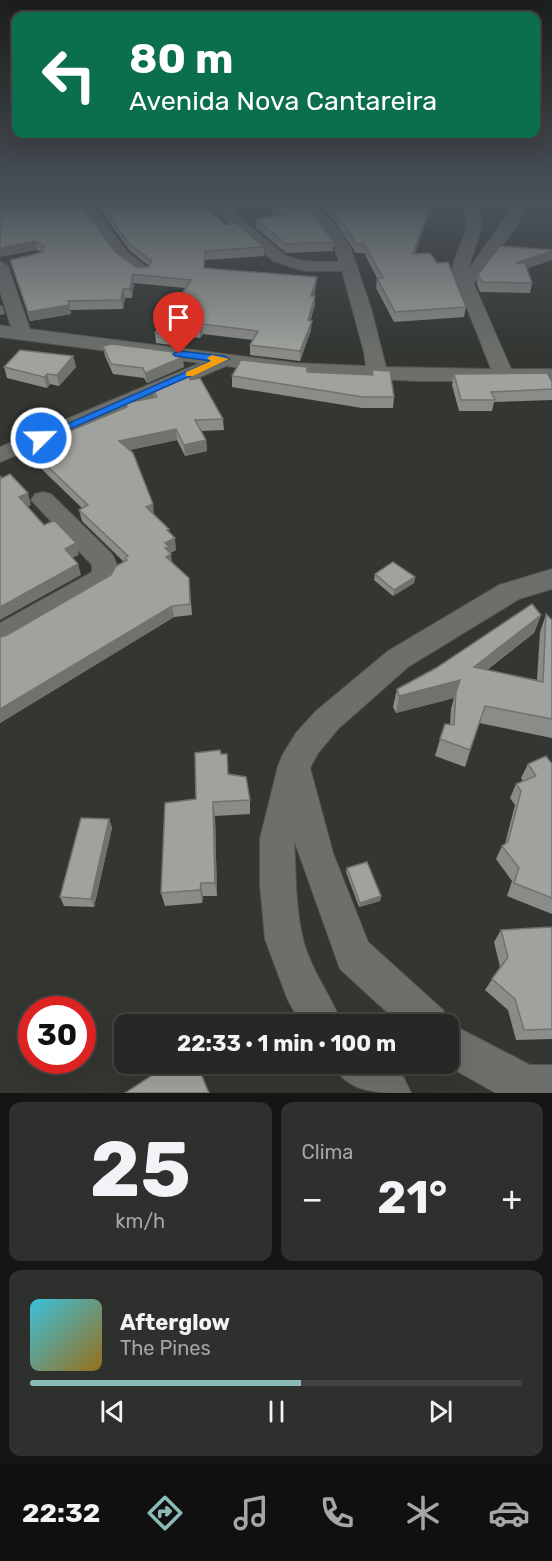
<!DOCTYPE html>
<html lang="pt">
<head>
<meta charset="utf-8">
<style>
  body { margin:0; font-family:Rubik,sans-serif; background:#2e302d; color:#f1f3f6; height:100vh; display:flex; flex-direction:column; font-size:22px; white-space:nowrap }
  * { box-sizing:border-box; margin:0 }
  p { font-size:20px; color:#a4a6a7 }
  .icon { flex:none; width:33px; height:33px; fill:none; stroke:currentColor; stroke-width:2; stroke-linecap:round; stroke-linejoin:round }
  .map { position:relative; height:1093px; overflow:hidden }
  .drawer { display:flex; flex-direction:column; gap:9px; padding:9px; background:#151614; flex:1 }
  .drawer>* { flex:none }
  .hud { position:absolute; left:12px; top:12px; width:528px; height:126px; border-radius:12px; box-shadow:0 6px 24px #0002,0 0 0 2px #424442; background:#0b6e4f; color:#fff; overflow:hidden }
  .speed { position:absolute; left:18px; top:996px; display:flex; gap:12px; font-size:30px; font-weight:700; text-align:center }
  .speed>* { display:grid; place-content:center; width:78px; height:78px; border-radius:50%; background:#262825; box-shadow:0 6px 24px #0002,0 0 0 2px #424442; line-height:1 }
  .speed .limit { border:9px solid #d22; background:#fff; color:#111 }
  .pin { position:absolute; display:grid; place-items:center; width:51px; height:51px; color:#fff; margin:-62px -26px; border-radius:50% 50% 50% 0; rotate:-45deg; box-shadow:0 0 6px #0007 }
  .pin .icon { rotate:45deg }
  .me { position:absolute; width:66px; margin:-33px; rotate:67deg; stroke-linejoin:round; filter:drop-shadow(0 0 4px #0008) }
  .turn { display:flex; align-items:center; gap:21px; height:126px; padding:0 18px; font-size:27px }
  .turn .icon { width:78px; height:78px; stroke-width:2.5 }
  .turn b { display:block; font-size:42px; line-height:51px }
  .big { font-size:45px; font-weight:700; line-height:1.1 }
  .drawer .widget { flex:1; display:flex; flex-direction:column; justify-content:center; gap:9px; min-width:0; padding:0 21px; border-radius:12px; background:#2e302d }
  .drawer .dial { align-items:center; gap:0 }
  .dial b { font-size:78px; line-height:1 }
  .song { display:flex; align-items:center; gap:18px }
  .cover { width:72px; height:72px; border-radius:9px; background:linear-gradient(135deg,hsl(190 70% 55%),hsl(40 70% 35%)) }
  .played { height:6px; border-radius:3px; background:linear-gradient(90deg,#8bbbb9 55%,#424442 55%) }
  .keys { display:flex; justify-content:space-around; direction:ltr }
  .heat { display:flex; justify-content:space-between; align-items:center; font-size:33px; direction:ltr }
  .drawer .tiles { flex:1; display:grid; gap:9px; grid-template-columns:1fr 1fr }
  .widget:last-child { grid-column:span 2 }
  .trip { position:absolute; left:114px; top:1014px; width:345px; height:60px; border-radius:12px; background:#262825; box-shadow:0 6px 24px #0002,0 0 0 2px #424442; font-weight:700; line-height:60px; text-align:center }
  .tab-bar { display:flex; height:96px; justify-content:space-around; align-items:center; background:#0f100f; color:#a4a6a7 }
  .tab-bar .icon { width:42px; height:42px }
  .tab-bar .current { color:#8bbbb9 }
  .tab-bar b { font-size:27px; color:#f1f3f6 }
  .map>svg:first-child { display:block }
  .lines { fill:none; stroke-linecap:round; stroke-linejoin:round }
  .minor-casing { stroke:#525450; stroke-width:2 }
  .minor { fill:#6c6f6a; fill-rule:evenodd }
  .wall { fill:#8a8c87 }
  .shaded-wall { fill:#70726e }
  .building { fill:#a0a39d; stroke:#70726e; stroke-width:1.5 }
  .route { fill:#1a73e8; stroke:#114b97; stroke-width:1.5 }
  .slow { fill:#f59e0b }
</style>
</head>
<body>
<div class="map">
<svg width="552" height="1093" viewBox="0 0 552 1093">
  <rect width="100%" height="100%" fill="#333631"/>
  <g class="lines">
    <defs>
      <g id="minor">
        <path d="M77,202H91L128,253L151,270L149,274C121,281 91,222 77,202Z"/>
        <path d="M205,202H221L285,255C302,263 320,262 339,262L334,246L299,202H314L333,223L350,246L371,308L386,367L491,369L452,270C457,241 478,230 458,202H473C492,225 473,244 469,269L516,202H530L513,231L474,284L511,369H552V381H418L296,375L226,366L0,462V447L200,363L0,337V325L11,327L0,292V261L8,266L30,329L296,363L366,366L364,352L342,271H304L273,261Z"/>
        <path d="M43,492L51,494L112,554C119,566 119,573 112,585L10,644L0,647V623L92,572V565L31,500L35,494Z"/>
        <path d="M552,569V589L519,599L408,667L338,729L318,753L310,768L333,853L368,942L443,1010L449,1023L530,1065H552V1093H496L444,1064H448V1024H400L340,969L294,840C296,872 295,907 303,939C310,969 331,995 342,1024H301L287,998L265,939L260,885V839L278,766L282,756L296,733L316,711L388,651L499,585Z"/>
        <path d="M332,1064H386L404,1078L411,1093C375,1093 348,1093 332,1064Z"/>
      </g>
    </defs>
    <use href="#minor" class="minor-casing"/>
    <use href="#minor" class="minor"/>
  </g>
  <g class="wall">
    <polygon points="95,202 199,202 226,225 264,247 264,256 205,260 205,268 316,286 314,296 315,305 310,321 311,330 300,361 250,355 250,345 253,340 203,334 200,338 178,335 179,346 156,343 155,333 185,288 134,283 132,298 125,298 123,309 70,310 71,314 30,321 10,260 42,253 37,250 0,210 115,252 136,267 148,267 149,266 130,251 96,204"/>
    <polygon points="262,202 303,202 334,242 333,251 286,253 256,228 256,219 276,215"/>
    <polygon points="317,202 433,202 415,254 466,307 464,317 394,322 376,288 377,278 364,253 356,253 335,222"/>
    <polygon points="552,250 552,260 527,268 532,283 530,293 480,292 477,284 478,274"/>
    <polygon points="103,346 184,367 147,383 144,378 113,374 105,356"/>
    <polygon points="73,356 76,367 59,386 50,384 47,388 7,378 4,367"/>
    <polygon points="372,370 394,397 393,408 362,408 232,387 232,376 307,372 372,375"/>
    <polygon points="454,374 552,382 552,400 494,402 492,411 459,411 452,385"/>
    <polygon points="190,380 223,419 224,430 201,431 206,440 207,451 185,456 177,440 129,450 154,515 170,534 176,550 170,553 172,562 190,589 192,615 174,617 0,723 0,637 7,635 111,575 124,562 82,521 79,510 82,508 26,454 22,442 63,434 126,407 126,403 154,398 153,388"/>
    <polygon points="375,574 415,577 414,583 393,596 374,580"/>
    <polygon points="546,614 552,620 552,738 479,723 465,767 435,756 440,739 450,725 451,709 454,698 396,713 393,707 397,689 541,615 534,633 487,670 537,680 540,632"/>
    <polygon points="528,764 552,764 552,914 507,896 512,881 496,859 502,846 505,844 515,805 510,798 516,784 523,781 521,778"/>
    <polygon points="229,775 250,800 250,814 215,816 217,896 203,896 202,903 165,906 161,893 196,799"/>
    <polygon points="109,819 112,828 94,907 64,906 60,897"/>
    <polygon points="347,868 381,896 380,901 359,907 346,872"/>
    <polygon points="501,930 552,930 552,1039 516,1040 508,1010 485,990 500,967 494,942"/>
  </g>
  <g class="shaded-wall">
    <polygon points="0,202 23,202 0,207"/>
    <polygon points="431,202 433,202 412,263 413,254"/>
    <polygon points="35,241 37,250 0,257 0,248"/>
    <polygon points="552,251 552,260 514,273 516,263"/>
    <polygon points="133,274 134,283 132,298 130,289"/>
    <polygon points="317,277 316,286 311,305 311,296"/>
    <polygon points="123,289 125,298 123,309 121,300"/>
    <polygon points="315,296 315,305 308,330 308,320"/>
    <polygon points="2,305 5,314 0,315 0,306"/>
    <polygon points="69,305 71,314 30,321 28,312"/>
    <polygon points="312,321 311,330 300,361 300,351"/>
    <polygon points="202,324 203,334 200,338 200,329"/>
    <polygon points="73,356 76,367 59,386 57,375"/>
    <polygon points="183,357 184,367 147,383 145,373"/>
    <polygon points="47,374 50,384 47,388 44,377"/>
    <polygon points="176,429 177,440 121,452 119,441"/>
    <polygon points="206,440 207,451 185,456 184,445"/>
    <polygon points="28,493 31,505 22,509 19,497"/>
    <polygon points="153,504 154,515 146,507"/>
    <polygon points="169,529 171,540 175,538 176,550 170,553 171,554 172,565 166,556 165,543 167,530"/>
    <polygon points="76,543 79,555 68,560 65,549"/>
    <polygon points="78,564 81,575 0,620 0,607"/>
    <polygon points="415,577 414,583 393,596 394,590"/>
    <polygon points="172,606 174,617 0,723 0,709"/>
    <polygon points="541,615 534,633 468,684 474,667"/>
    <polygon points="460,680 454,698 396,713 399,696"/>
    <polygon points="213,802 215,816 217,896 215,883"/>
    <polygon points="109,819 112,828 94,907 91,899"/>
    <polygon points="201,883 203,896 202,903 200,890"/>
    <polygon points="381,896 380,901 359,907 360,903"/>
  </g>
  <g class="building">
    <polygon points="55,202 79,202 115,252 136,267 148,267 152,261 128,243 99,202 199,202 226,225 236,223 264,247 205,251 204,268 317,277 311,296 315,296 308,320 312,321 300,351 250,345 258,331 202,324 200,329 175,326 178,336 155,333 191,280 133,274 130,289 123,289 121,300 68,301 69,305 28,312 10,260 43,252 44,246 35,241 0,248 0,210"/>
    <polygon points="271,202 303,202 334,242 286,244 256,219 283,214"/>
    <polygon points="325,202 431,202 413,254 430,253 437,263 448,262 466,307 395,312 377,278 383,278 364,244 357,244 335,213"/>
    <polygon points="500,246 552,250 552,251 516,263 525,263 532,283 482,282 478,274"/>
    <polygon points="112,344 182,353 183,357 145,373 143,368 111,364 103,346"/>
    <polygon points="20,350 73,356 57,375 47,374 44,377 4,367"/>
    <polygon points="241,360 307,367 307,372 373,375 372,370 390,371 394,397 363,397 232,376"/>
    <polygon points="188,373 190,380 200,378 223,419 195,420 206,440 184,445 176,429 119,441 133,453 153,504 146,507 169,529 167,530 175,538 165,543 169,547 165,548 171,554 166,557 189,578 190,604 172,606 0,709 0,637 7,635 111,575 116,566 127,560 125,558 128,556 79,510 88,505 22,442 46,432 63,434 127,407 126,403 157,397 153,388"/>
    <polygon points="547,373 552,382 552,389 491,392 495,400 461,400 454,374"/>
    <polygon points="10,474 28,493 19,497 44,525 53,521 56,522 76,543 65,549 78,564 0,607 0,476 2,478"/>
    <polygon points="393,562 415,577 394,590 375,574"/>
    <polygon points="532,604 541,615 474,667 543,682 546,614 552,620 552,719 485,706 470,750 440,739 445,724 454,725 456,692 460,680 399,696 397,689 436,668"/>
    <polygon points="220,750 221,754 227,754 228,774 246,777 250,800 213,802 215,883 201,883 200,890 161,893 165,803 196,799 195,753"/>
    <polygon points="546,756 552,764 552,898 514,883 519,868 502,846 508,842 521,791 516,784 536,776 528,764"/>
    <polygon points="81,818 109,819 91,899 60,897"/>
    <polygon points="367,862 381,896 360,903 347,868"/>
    <polygon points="551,927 552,930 552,1029 524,1030 515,999 492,979 508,957 501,930"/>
    <polygon points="169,1064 197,1064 209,1093 125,1093"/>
  </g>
  <linearGradient id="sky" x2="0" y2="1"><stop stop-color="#1c1e1b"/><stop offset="0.57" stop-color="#4a525a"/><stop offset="1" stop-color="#4a525a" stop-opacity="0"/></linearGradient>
  <rect width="552" height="355" fill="url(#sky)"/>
  <polygon class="route" points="179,351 224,356 229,359 45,440 41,441 35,438 211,361 175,356 173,354"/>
  <polygon class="slow" points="212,355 229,359 193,376 186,376 186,372 211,361 207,358"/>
</svg>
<div class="speed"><div class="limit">30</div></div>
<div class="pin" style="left:179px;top:354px;background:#d93025"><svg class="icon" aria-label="arrive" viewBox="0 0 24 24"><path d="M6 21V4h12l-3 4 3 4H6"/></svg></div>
<svg class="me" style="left:41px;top:438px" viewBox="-20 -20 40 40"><circle r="17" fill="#1a73e8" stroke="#fff" stroke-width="3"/><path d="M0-11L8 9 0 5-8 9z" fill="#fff"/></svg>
<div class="trip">22:33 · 1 min · 100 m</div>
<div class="hud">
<div class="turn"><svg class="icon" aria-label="left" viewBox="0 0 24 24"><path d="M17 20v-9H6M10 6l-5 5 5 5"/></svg><div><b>80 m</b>Avenida Nova Cantareira</div></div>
</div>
</div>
<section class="drawer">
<div class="tiles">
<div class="widget dial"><b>25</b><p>km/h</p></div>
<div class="widget"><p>Clima</p>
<div class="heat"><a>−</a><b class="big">21°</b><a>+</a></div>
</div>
<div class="widget">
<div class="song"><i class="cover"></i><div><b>Afterglow</b><p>The Pines</p></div></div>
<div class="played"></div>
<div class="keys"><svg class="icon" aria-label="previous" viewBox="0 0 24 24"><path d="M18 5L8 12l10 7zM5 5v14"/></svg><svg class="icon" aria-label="pause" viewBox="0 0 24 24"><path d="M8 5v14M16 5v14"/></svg><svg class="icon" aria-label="next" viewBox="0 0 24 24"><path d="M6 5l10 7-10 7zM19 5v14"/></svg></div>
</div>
</div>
</section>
<nav class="tab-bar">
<b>22:32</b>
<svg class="icon current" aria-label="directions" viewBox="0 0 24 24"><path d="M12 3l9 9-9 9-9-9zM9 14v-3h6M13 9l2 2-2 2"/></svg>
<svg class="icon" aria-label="music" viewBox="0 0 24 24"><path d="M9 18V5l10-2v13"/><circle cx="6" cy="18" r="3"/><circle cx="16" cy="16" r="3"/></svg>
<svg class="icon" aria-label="phone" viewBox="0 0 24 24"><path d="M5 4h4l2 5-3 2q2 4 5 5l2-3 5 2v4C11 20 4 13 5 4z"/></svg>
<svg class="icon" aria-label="climate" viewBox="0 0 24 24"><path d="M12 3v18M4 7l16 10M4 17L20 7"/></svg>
<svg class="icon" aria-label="car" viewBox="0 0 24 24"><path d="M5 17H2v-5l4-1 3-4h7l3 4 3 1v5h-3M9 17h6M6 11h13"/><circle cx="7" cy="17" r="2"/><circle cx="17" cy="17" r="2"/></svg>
</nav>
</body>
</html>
